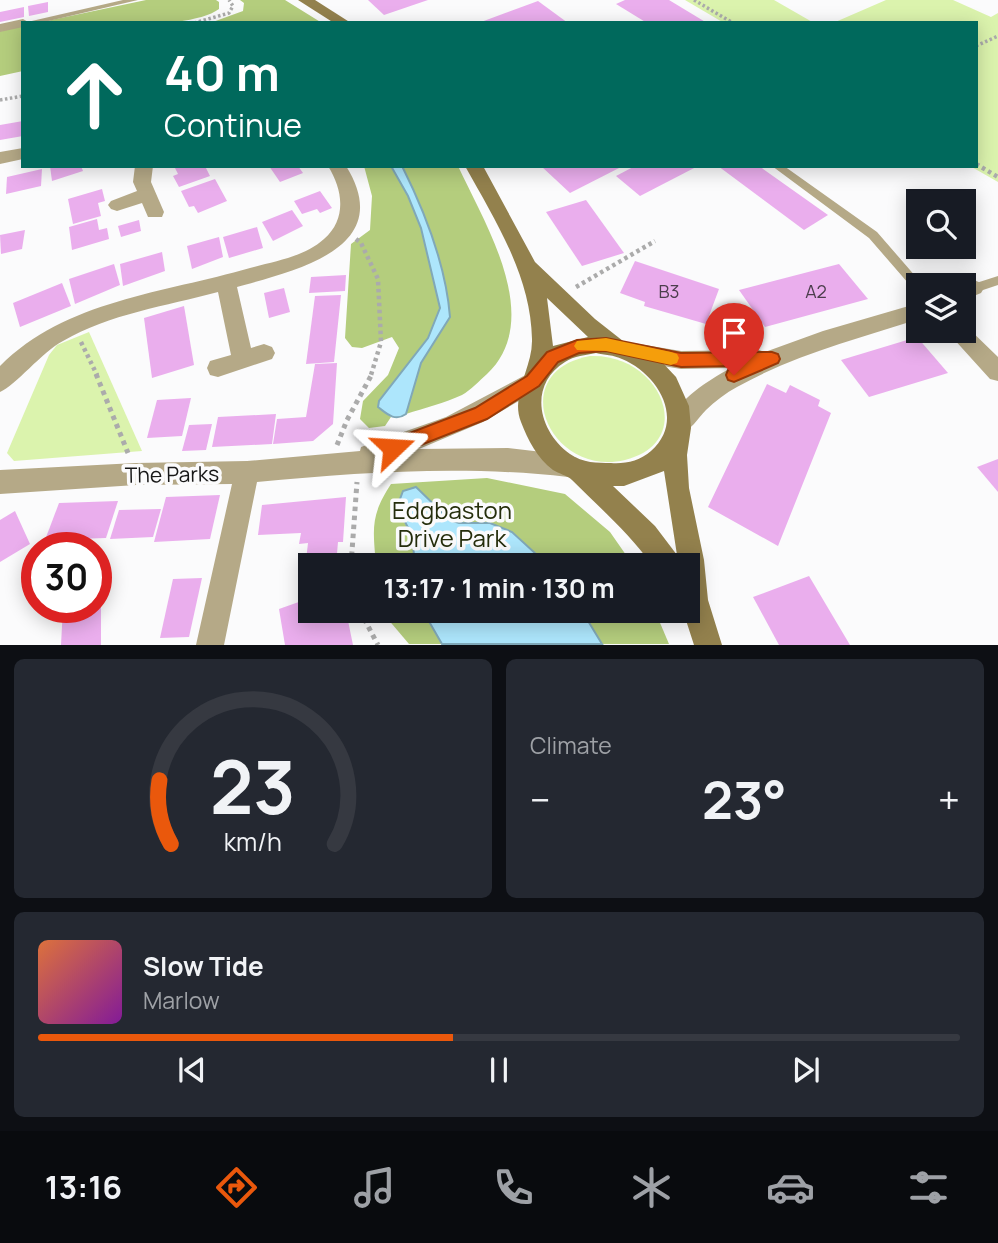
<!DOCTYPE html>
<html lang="en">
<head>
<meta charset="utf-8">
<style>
  body { margin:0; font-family:Manrope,sans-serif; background:#242831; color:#f1f3f6; height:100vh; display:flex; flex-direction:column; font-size:26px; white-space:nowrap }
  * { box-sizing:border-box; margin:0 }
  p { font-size:23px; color:#9ea1a6 }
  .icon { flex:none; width:38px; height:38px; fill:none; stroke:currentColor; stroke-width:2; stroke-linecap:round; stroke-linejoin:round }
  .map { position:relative; height:645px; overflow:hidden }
  .drawer { display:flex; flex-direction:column; gap:14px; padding:14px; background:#0d0f14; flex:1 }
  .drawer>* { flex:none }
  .banner { position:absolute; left:21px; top:21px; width:957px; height:147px; border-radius:0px; box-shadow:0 4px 18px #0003; background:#00695c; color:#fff; overflow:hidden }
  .tools { position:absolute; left:906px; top:189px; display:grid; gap:14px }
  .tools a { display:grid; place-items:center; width:70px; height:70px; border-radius:0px; background:#171b24; box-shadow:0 4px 18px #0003; font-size:35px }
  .speed { position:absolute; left:21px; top:532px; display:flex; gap:14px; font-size:35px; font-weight:700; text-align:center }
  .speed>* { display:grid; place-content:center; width:91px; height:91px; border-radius:50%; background:#171b24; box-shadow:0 4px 18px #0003; line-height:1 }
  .speed .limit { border:10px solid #d22; background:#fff; color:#111 }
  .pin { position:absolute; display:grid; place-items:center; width:60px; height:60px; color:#fff; margin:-72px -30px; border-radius:50% 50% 50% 0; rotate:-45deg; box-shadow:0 0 7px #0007 }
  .pin .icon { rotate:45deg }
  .me { position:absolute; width:77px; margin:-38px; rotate:70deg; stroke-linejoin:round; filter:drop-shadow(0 0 5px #0008) }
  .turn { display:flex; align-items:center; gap:24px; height:147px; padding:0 28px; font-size:32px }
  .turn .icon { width:91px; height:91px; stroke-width:2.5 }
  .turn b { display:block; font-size:49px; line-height:60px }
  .big { font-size:52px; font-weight:700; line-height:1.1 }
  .drawer .card { flex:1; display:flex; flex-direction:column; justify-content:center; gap:10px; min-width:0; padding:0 24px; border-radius:10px; background:#242831 }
  .drawer .dial { align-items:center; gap:0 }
  .dial svg { height:182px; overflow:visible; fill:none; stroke:#363941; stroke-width:7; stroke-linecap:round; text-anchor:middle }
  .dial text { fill:#f1f3f6; stroke:none }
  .song { display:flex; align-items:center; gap:21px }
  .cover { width:84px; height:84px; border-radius:10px; background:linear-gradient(135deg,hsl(20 70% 55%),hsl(290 70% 35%)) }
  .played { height:7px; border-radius:4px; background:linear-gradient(90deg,#ea580c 45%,#363941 45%) }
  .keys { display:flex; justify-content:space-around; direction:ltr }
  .heat { display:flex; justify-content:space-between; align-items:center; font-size:38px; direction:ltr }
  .drawer .tiles { flex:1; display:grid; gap:14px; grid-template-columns:1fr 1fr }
  .card:last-child { grid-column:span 2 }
  .trip { position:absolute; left:298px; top:553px; width:402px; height:70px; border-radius:0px; background:#171b24; box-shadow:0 4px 18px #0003; font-weight:700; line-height:70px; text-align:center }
  .dock { display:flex; height:112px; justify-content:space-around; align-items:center; background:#090b0e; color:#9ea1a6 }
  .dock .icon { width:49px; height:49px }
  .dock .current { color:#ea580c }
  .dock b { font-size:32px; color:#f1f3f6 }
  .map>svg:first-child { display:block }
  .green { fill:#dbf3ad }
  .forest { fill:#b4cd7d }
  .water { fill:#ade6fc; stroke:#80a8b8; stroke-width:2 }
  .building { fill:#eaaeed }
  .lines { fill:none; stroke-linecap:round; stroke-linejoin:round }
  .path-far2 { stroke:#ababab; stroke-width:3.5; stroke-dasharray:2.5 2.5; stroke-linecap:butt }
  .path-far1 { stroke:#ababab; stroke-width:4.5; stroke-dasharray:3.5 3.5; stroke-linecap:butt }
  .path { stroke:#ababab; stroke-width:5; stroke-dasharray:4.5 4.5; stroke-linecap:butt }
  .lane { fill:#b5a987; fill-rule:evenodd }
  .street { fill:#b5a987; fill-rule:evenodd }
  .secondary { fill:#93814d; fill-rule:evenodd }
  .route { fill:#ea580c; stroke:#983908; stroke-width:2 }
  .slow { fill:#f59e0b }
  .labels { text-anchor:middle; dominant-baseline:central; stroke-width:7; stroke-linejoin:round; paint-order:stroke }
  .number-label { font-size:18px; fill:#4c3e4d }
  .street-label { font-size:21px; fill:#181818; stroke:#fbfbfc }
  .near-park-label { font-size:24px; fill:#252e0c; stroke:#fbfbfc }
</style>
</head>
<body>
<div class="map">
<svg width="998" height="645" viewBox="0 0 998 645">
  <rect width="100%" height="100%" fill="#fbfbfc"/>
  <g class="green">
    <polygon points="685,0 774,0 814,23 724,23"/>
    <polygon points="886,0 953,0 991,17 998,13 998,182 970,166 976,166 976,23 833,23"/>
    <polygon points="89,332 142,451 14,461 7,453 49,355 57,345"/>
    <path d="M590,356C661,353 698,442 625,460C550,478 503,372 590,356Z"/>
  </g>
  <g class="forest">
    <path d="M146,0H216L219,2V9C187,32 79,23 37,23Z"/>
    <polygon points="240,0 285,0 322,23 210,23 243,11 244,3"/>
    <polygon points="23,26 23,71 0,76 0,31"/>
    <polygon points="364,166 391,166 408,196 421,228 440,308 428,338 378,407 391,417 385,426 369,428 360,419 363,401 388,375 399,348 392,337 362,348 352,347 345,338 351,244 370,230 372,196"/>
    <path d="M402,166H458C485,224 545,319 487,374C479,381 471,390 462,395C445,403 424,408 406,414L421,363L450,317L434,247Z"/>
    <path d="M487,478L565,494L610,532L633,565H548L540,555L473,522L459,523L450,520L416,487L401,517L412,535L415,565H376C373,529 370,516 391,484Z"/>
    <polygon points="381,611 423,611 442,644 409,644"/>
    <polygon points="582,611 655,611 669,644 602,644"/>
  </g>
  <g class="water">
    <path d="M391,166H402C425,212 446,266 450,317L421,363L406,414C395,422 387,414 378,407L379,401L428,338L440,308L421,228L408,196Z"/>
    <polygon points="416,487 450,520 459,523 490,523 512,532 548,565 415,565 412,535 397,507 403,491"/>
    <polygon points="423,611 582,611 602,644 442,644"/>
  </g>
  <g class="building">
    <polygon points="368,0 428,0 384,15"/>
    <polygon points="625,0 669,0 707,23 647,23 616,4"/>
    <polygon points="538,1 568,23 481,23 481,22"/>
    <polygon points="48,2 48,12 29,16 28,6"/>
    <polygon points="24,7 24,17 0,22 0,12"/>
    <polygon points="23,121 23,136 0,140 0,125"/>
    <polygon points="50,166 81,166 83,171 52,181"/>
    <polygon points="174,166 205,166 210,176 179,187 173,176 178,174"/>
    <polygon points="269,166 298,166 303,173 280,182"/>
    <polygon points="541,166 623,166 570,193"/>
    <polygon points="635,166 698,166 640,196 616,176"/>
    <polygon points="718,166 759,166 828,215 804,230"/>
    <polygon points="42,169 41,186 6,194 7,177"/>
    <polygon points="215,179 227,201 198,213 194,206 189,207 181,191"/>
    <polygon points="102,189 105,201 98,203 101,216 73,224 68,199"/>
    <polygon points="320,191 332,208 320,213 317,209 302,214 294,201"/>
    <polygon points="586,200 624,253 582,266 546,212"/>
    <polygon points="292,210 303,226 273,241 262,222"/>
    <polygon points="97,219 99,230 107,228 109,239 72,250 69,227"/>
    <polygon points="139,220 141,231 121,237 118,226"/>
    <polygon points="257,227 263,248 229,258 223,237"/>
    <polygon points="25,230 22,249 1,254 0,235"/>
    <polygon points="219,237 223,257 192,269 187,246"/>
    <polygon points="162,252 165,271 123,286 120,264"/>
    <polygon points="635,261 719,289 706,324 644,306 645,302 620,293"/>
    <polygon points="114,264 120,285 75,304 69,279"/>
    <polygon points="839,264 868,299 765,327 739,290"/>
    <polygon points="346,275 345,291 309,293 311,277"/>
    <polygon points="62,283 71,306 20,327 13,303"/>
    <polygon points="284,288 290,312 269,318 264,293"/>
    <polygon points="341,295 334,362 306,364 315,296"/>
    <polygon points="184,306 194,365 152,378 144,318"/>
    <polygon points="917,337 948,373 869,397 841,360"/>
    <polygon points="337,363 333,424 313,441 273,444 277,419 306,417 315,364"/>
    <polygon points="767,384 786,393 790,385 820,400 818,406 831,413 778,546 708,507"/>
    <polygon points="191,398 182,436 147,438 157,400"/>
    <polygon points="276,414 272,444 212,447 218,417"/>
    <polygon points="212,424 206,450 182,451 189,425"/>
    <polygon points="998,459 998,492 977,467"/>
    <polygon points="220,495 210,539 154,542 166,497"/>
    <polygon points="346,497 343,542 338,542 336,565 310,565 310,586 303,586 308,543 299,544 301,533 258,535 262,505"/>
    <polygon points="118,501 106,538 45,540 59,503"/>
    <polygon points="161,509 153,537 110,539 119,510"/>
    <polygon points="15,511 30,544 0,562 0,520"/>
    <polygon points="809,576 850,645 779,645 753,597"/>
    <polygon points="202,578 189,637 160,638 173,579"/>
    <polygon points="101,590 101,645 61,645 63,607 96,607 96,592"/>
    <polygon points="310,598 310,611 346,611 353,645 285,645 279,609"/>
  </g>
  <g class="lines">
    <g class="path-far2">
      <polyline points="694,0 733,23"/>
      <polyline points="194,23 229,13 233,6 229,0"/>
      <polyline points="976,46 998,36"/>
      <polyline points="0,100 23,96"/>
    </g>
    <g class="path-far1">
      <polyline points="976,164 998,177"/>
      <polyline points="356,239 361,243 378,279 381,342 371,375"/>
      <polyline points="576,287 655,241"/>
      <polyline points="81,342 97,375"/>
    </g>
    <g class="path">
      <polyline points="96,374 128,453"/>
      <polyline points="337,445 347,420 372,374"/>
      <polyline points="351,565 357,482"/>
      <polyline points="360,611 378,645"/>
    </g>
    <g class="lane">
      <polygon points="123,0 138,0 40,23 23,23"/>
      <polygon points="772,166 784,166 877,232 923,285 919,285 919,292 915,291 869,238"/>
      <polygon points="998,276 998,285 974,293 968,288 970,285"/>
    </g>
    <g class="street">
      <polygon points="23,19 30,23 23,23 23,27 0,32 0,24"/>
      <polygon points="23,148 23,159 0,164 0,152"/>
      <polygon points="135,166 153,166 151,182 164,212 162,217 148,217 142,203 117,211 111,209 108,205 111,201 137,191 133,182"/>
      <path d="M328,166H346C398,249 293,271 237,287L251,348L264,344L272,347L275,353L272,359L218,377L210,375L207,368L210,361L231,355L218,292C166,306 109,314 63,341C42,352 15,386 0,392V366C66,300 164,293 250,268C275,261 304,257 324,239C347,219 343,190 328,166Z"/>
      <polygon points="974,280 981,283 984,288 981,293 964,300 964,285 960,285"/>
      <path d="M919,303V319C857,339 794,355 737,387C726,393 715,401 706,410C697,419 692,430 679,434L671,431L667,424C679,399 707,381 731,368L681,369L633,361L625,358L622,352L625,346L633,343L681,351L759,350L765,352L823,331Z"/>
      <polygon points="964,324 998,357 998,381 990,379 952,337 949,331 964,331"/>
      <path d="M533,371L541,374L544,381L541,388L483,422L419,449L508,448L568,455L577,458L580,466L577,474L568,477C465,465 360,472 257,482L224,645H196L232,484L136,485L0,494V470L136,463L247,461L360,451L361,447L446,417Z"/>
    </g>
    <g class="secondary">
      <polygon points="298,0 315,0 351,23 334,23"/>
      <path d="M465,166H483L535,262L595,319L623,341L658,358L676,377L689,406L691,428L687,455L689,488L704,560L708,600L722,645H694L683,611H688V565H652C629,533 599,507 572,480C567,475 559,474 553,470C537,458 528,440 521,422C510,394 533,368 532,339C531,276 495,220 465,166ZM547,298L588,337L553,346ZM596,353C604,355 614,355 622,359C658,374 686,420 651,451C640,461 625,464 611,463C597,463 583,463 570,454C538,431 528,385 565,362C574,356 586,355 596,353ZM664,471L677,555L655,526L613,486H624Z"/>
    </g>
  </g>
  <polygon class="route" points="606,338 681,353 772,352 778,354 780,359 778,363 734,382 728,380 726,375 728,370 737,366 681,367 606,351 579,353 558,362 539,386 487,419 393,456 386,454 384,448 386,442 475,408 527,376 547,352 577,340"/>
  <polygon class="slow" points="606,338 671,352 677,354 679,358 677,363 671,365 606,351 577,350 574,346 577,341"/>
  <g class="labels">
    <g class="number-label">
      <text x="669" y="291">B3</text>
      <text x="816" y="291">A2</text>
    </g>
    <g class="street-label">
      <text transform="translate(172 474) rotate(-1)">The Parks</text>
    </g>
    <g class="near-park-label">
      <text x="452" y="509">Edgbaston<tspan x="452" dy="28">Drive Park</tspan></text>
    </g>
  </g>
</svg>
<div class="tools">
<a><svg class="icon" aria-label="search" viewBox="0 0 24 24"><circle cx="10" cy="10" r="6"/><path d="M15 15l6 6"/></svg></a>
<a><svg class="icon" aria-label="layers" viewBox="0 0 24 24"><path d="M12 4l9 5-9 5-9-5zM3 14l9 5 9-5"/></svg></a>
</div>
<div class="speed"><div class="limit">30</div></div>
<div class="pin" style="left:734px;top:375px;background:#d93025"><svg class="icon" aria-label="arrive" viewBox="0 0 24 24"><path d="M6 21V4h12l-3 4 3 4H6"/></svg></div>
<svg class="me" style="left:393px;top:448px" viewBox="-20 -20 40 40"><path d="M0-17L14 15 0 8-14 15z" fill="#ea580c" stroke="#fff" stroke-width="4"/></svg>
<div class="trip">13:17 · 1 min · 130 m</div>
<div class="banner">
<div class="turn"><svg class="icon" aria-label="ahead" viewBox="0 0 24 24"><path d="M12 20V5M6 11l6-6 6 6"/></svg><div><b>40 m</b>Continue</div></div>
</div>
</div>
<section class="drawer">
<div class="tiles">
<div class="card dial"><svg viewBox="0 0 100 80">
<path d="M14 69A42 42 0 1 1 86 69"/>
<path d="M14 69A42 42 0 0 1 9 41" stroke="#ea580c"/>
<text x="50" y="56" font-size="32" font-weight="700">23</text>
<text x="50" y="72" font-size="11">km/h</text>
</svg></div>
<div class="card"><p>Climate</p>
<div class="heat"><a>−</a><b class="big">23°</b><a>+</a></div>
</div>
<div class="card">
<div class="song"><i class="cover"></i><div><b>Slow Tide</b><p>Marlow</p></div></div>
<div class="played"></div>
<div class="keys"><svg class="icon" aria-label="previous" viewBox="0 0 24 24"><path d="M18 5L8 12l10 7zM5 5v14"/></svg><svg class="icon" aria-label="pause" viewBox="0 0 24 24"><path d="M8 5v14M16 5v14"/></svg><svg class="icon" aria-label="next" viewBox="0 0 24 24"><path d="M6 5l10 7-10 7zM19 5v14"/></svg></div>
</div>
</div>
</section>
<nav class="dock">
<b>13:16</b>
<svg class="icon current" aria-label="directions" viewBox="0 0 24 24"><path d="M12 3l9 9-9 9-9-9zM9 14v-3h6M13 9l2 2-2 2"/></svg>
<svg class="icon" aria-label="music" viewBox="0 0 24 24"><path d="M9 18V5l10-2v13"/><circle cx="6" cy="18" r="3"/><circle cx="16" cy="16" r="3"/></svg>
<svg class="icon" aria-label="phone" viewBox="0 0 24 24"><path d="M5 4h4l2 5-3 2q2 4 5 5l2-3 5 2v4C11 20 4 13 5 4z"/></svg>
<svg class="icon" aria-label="climate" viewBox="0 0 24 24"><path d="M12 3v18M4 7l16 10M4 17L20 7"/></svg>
<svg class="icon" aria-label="car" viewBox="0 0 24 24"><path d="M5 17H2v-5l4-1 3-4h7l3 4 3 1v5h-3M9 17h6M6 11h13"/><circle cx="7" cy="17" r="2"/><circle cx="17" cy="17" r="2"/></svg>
<svg class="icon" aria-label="filters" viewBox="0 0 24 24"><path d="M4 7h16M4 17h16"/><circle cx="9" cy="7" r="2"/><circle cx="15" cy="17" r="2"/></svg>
</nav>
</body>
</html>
